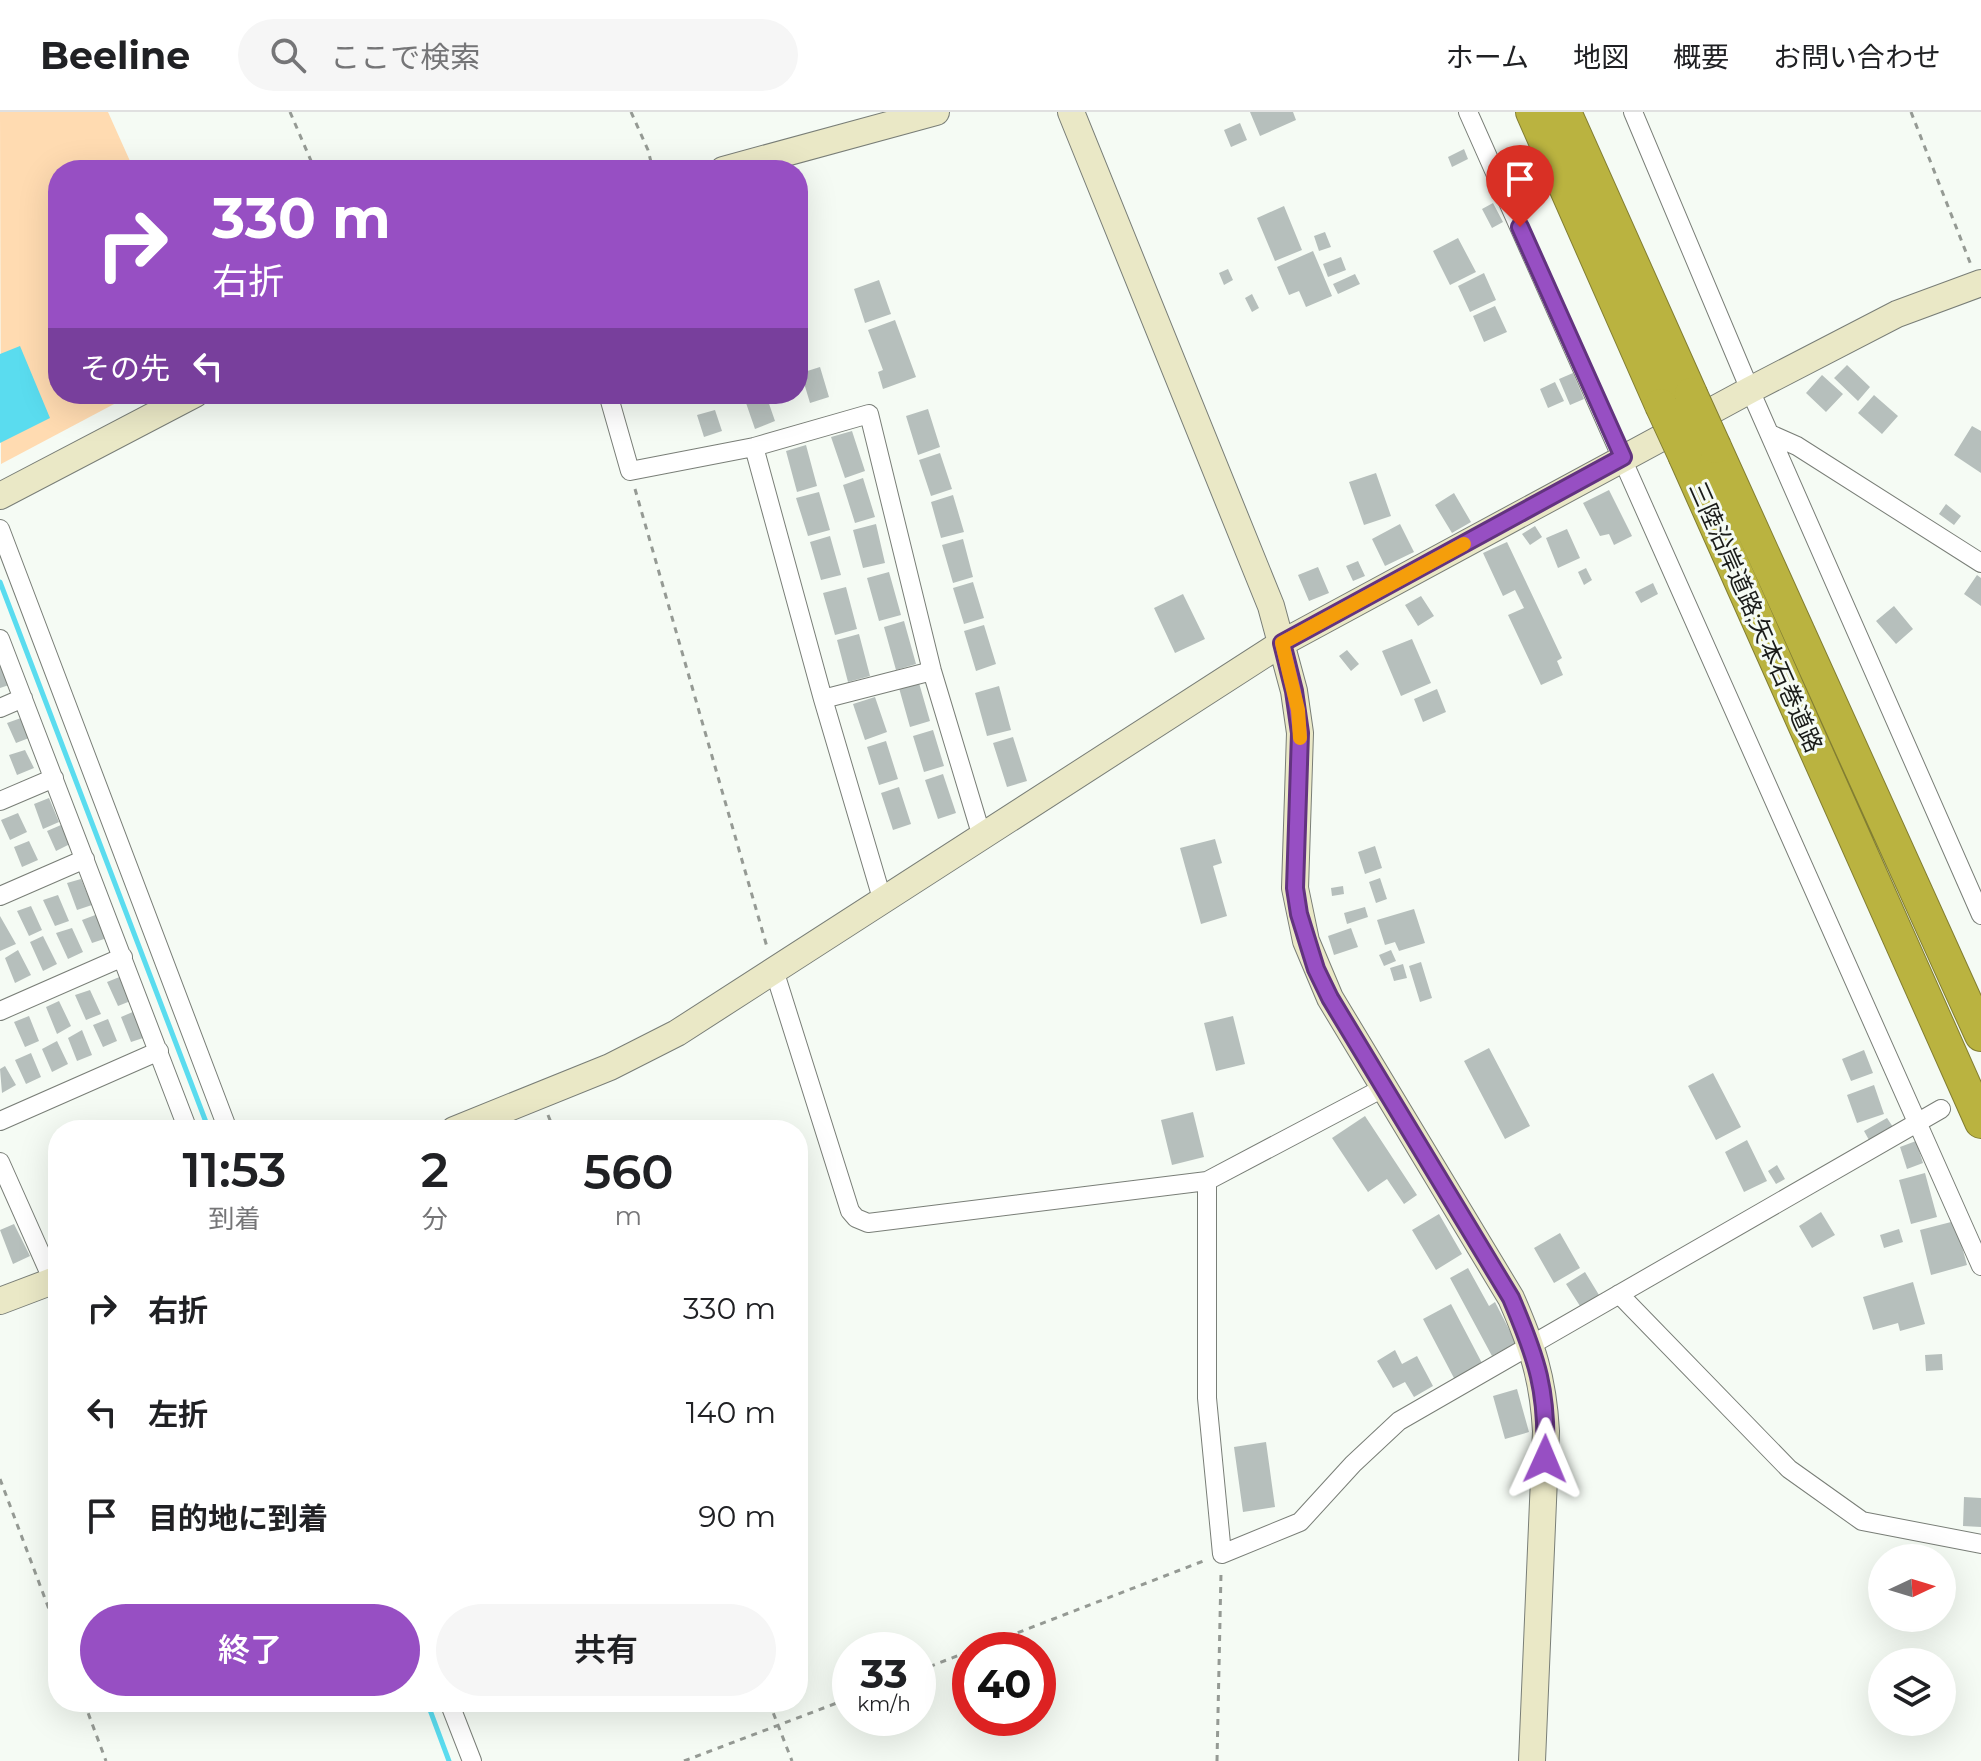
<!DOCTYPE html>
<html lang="ja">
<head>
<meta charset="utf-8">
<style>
	:root { --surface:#fff; --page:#f6f6f6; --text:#202124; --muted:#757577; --line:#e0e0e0; --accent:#974fc3 }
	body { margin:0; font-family:Montserrat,"Noto Sans JP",sans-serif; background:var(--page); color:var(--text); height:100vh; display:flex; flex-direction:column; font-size:30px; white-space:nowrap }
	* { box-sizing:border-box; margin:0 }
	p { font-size:26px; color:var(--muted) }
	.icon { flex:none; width:44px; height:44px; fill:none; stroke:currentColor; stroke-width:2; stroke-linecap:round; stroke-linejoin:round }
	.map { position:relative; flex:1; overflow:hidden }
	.details { position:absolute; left:48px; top:1008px; width:760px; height:592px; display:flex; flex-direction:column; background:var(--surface); border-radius:32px; box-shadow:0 8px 32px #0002 }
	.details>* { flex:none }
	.top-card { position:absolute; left:48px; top:48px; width:760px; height:244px; border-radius:32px; box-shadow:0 8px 32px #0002; background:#974fc3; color:#fff; overflow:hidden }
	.needle { width:52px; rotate:86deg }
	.controls { position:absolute; left:1868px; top:1432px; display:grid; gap:16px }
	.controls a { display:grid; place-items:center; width:88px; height:88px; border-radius:50%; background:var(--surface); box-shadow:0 8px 32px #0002; font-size:40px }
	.speed { position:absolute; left:832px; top:1520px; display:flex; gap:16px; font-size:40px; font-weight:700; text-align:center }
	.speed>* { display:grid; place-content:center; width:104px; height:104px; border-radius:50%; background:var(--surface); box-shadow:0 8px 32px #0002; line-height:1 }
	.speed small { font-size:20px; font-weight:400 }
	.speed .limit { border:12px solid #d22; background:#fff; color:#111 }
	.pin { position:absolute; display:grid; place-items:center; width:68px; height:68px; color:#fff; margin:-82px -34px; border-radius:50% 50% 50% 0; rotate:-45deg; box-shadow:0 0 8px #0007 }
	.pin .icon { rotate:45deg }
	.me { position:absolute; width:88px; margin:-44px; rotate:1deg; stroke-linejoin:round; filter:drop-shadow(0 0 6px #0008) }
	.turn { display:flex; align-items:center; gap:28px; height:168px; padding:0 32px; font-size:36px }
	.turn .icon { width:104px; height:104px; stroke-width:2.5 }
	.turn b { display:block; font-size:56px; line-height:68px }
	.then { display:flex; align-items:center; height:76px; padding:0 32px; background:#0003; gap:16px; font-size:30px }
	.eta { display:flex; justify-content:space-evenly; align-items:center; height:136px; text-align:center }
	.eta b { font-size:48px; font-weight:600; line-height:56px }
	.cta { display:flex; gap:16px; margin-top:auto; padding:16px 32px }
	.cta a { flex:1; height:92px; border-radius:48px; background:var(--accent); color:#fff; font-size:32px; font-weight:600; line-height:92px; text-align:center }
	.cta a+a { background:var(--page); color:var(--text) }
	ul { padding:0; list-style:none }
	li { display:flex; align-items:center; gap:24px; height:104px; padding:0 32px }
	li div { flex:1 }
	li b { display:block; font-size:30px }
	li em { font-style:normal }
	header { display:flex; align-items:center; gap:48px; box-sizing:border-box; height:112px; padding:0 40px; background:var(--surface); border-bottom:2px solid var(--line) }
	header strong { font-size:38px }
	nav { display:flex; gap:44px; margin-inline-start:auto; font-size:28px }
	.search { width:560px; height:72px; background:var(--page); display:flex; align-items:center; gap:20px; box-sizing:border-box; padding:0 28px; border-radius:44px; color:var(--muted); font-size:30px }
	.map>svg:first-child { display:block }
</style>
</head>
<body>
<header>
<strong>Beeline</strong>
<div class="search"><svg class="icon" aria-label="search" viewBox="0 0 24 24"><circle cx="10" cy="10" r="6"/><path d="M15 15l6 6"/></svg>ここで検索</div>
<nav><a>ホーム</a><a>地図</a><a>概要</a><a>お問い合わせ</a></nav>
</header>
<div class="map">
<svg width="1981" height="1649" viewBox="0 0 1981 1649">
	<rect width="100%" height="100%" fill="#f5fbf4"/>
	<path fill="#ffdbb1" d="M 0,0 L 108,0 L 134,58 L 58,58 L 58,282 L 133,282 L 1,352 Z"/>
	<path fill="#5adcef" d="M 20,234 L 50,306 L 0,331 L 0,242 Z"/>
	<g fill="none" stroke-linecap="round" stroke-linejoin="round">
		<path stroke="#5adcef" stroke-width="5" d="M 0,470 L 209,1018
			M 427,1590 L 449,1649"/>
	</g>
	<path fill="#b6bfbc" d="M 1250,0 L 1293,0 L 1296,8 L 1260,24 Z
		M 1240,11 L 1247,28 L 1231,35 L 1224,18 Z
		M 1464,37 L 1468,47 L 1452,55 L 1448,45 Z
		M 1493,91 L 1503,110 L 1492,116 L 1482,97 Z
		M 1284,94 L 1302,138 L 1275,149 L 1257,106 Z
		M 1325,120 L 1331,135 L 1319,139 L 1314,124 Z
		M 1458,126 L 1476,160 L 1450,173 L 1433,139 Z
		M 1313,139 L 1332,184 L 1306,195 L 1299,179 L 1289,183 L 1277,155 Z
		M 1341,145 L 1346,158 L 1328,165 L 1323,152 Z
		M 1228,157 L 1233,168 L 1224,173 L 1219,161 Z
		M 1484,161 L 1496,188 L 1470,200 L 1458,174 Z
		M 1355,162 L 1360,172 L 1338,182 L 1333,172 Z
		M 879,168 L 891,202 L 865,211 L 854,177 Z
		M 1252,182 L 1259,196 L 1252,200 L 1245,186 Z
		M 1495,194 L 1507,220 L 1484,230 L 1473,204 Z
		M 895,208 L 916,265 L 883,277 L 878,260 L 883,258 L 868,218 Z
		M 1847,253 L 1870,275 L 1858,289 L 1834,266 Z
		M 820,255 L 829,285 L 810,291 L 801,261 Z
		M 1573,261 L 1584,287 L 1570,293 L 1559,267 Z
		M 1822,263 L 1843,282 L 1826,300 L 1806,281 Z
		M 1555,270 L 1564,289 L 1548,296 L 1540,277 Z
		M 728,282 L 751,282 L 731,290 Z
		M 766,283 L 775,309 L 755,317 L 746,291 Z
		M 1874,283 L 1898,304 L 1882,322 L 1858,301 Z
		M 928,297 L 940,335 L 918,343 L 906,304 Z
		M 715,298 L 722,319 L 704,325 L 697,303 Z
		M 1972,314 L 1981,319 L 1981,361 L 1954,343 Z
		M 852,319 L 865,359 L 845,366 L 831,325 Z
		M 806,333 L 817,374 L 797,380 L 786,339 Z
		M 940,341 L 952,377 L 931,384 L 919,348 Z
		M 1376,361 L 1391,404 L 1364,413 L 1349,370 Z
		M 863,366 L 875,405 L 855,411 L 843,373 Z
		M 1609,378 L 1632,424 L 1614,433 L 1609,422 L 1600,424 L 1583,391 Z
		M 819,380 L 830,418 L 808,424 L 796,386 Z
		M 1454,381 L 1471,410 L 1452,421 L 1435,393 Z
		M 953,383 L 964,420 L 941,426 L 931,390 Z
		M 1946,392 L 1961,404 L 1954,413 L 1939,402 Z
		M 876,412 L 885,451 L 863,456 L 853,418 Z
		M 1400,412 L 1414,440 L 1385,454 L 1372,427 Z
		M 1535,414 L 1542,425 L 1530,433 L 1522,422 Z
		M 1567,417 L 1580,446 L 1558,456 L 1546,426 Z
		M 830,424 L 841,463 L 821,468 L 810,430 Z
		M 963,427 L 973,465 L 953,471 L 942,433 Z
		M 1507,430 L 1562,546 L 1557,549 L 1563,563 L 1541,573 L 1508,503 L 1524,496 L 1515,478 L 1503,484 L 1483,441 Z
		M 1358,449 L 1365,464 L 1353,469 L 1346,454 Z
		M 1318,455 L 1329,481 L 1309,489 L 1298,463 Z
		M 1586,456 L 1592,468 L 1584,473 L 1578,460 Z
		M 889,460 L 901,503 L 879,509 L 867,466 Z
		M 1977,463 L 1981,466 L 1981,494 L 1964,482 Z
		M 973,470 L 984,506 L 964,512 L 953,476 Z
		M 1653,471 L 1658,482 L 1641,491 L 1635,480 Z
		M 846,475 L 857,517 L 835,523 L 823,481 Z
		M 1183,482 L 1205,527 L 1175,541 L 1154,496 Z
		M 1421,484 L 1434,504 L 1418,514 L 1405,493 Z
		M 1894,494 L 1913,517 L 1896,532 L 1876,509 Z
		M 904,509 L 916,552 L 896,558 L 884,515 Z
		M 984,513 L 996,552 L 976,559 L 964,519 Z
		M 859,522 L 870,564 L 848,570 L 837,528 Z
		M 1412,527 L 1431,571 L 1401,584 L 1382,539 Z
		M 1347,538 L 1359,552 L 1351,559 L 1339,544 Z
		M 0,553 L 9,573 L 0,576 Z
		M 919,571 L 930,609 L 910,615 L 899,576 Z
		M 999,574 L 1011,618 L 987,624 L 975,581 Z
		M 1437,577 L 1446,600 L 1423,610 L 1414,587 Z
		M 875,585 L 887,620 L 865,628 L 853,592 Z
		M 21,606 L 29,626 L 16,631 L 7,611 Z
		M 933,618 L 944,654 L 924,660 L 913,624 Z
		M 1013,625 L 1027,669 L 1007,675 L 993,631 Z
		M 886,629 L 898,667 L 879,673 L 867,635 Z
		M 25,638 L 34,656 L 17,663 L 9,643 Z
		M 943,662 L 956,701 L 938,707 L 925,668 Z
		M 899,675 L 911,712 L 893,718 L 881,681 Z
		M 49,686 L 59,710 L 43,717 L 34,692 Z
		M 18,701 L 27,720 L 10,728 L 1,708 Z
		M 61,713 L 70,732 L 56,739 L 47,719 Z
		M 1215,727 L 1222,751 L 1213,754 L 1227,804 L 1201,812 L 1180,736 Z
		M 29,729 L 38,748 L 22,755 L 14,735 Z
		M 1375,734 L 1382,756 L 1365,762 L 1358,740 Z
		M 1380,766 L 1387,787 L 1376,791 L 1369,770 Z
		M 81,767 L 92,793 L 77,798 L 67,771 Z
		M 1343,774 L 1344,782 L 1332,784 L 1331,776 Z
		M 58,783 L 69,809 L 55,814 L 43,788 Z
		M 31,794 L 42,818 L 29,824 L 17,799 Z
		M 1365,795 L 1368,805 L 1347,812 L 1344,801 Z
		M 1414,797 L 1425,831 L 1399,839 L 1395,830 L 1385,833 L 1377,808 Z
		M 98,802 L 107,826 L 92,831 L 82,808 Z
		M 0,804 L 16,832 L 0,839 Z
		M 72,816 L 83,840 L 68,847 L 56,821 Z
		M 1351,816 L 1358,835 L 1334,843 L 1328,824 Z
		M 43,824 L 57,852 L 43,859 L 30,830 Z
		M 18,838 L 31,863 L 15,871 L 5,846 Z
		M 1391,838 L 1396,849 L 1384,854 L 1379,843 Z
		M 1421,850 L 1432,886 L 1420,890 L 1409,854 Z
		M 1403,852 L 1407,866 L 1394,869 L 1390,856 Z
		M 122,864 L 133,888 L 118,894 L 107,870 Z
		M 90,878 L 101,902 L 86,908 L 75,883 Z
		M 59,889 L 71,914 L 57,922 L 46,895 Z
		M 135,899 L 146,925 L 131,930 L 121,905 Z
		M 29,904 L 39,929 L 25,935 L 14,910 Z
		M 1233,904 L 1245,952 L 1216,959 L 1204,911 Z
		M 108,907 L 117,929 L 103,935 L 93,913 Z
		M 82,918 L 92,943 L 77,949 L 68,926 Z
		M 57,929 L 68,952 L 52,960 L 42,937 Z
		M 1489,936 L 1530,1014 L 1505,1027 L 1464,949 Z
		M 1864,938 L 1873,961 L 1851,969 L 1842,947 Z
		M 31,941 L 41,965 L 26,972 L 15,948 Z
		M 5,954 L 16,973 L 2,981 L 0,957 Z
		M 1713,961 L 1741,1015 L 1716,1028 L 1688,974 Z
		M 1874,973 L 1884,1002 L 1857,1011 L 1847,983 Z
		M 1193,1000 L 1204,1045 L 1172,1053 L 1161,1008 Z
		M 1365,1004 L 1417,1083 L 1404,1092 L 1387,1067 L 1368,1080 L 1332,1026 Z
		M 1887,1006 L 1893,1015 L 1869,1028 L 1864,1019 Z
		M 1747,1028 L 1767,1069 L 1744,1080 L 1725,1040 Z
		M 1916,1029 L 1923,1051 L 1907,1057 L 1900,1035 Z
		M 1777,1053 L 1785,1067 L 1776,1072 L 1768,1059 Z
		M 1925,1061 L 1937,1105 L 1911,1112 L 1899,1068 Z
		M 1821,1100 L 1835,1123 L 1812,1136 L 1799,1114 Z
		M 1439,1102 L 1462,1142 L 1436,1158 L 1412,1118 Z
		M 1955,1109 L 1967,1153 L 1931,1163 L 1920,1118 Z
		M 14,1112 L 30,1144 L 13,1152 L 0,1118 Z
		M 1899,1117 L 1903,1130 L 1884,1136 L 1880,1123 Z
		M 1560,1121 L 1580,1156 L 1554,1171 L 1534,1136 Z
		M 1468,1156 L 1489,1194 L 1495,1190 L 1516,1231 L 1492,1244 L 1450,1166 Z
		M 1585,1160 L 1599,1183 L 1580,1194 L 1566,1172 Z
		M 1913,1170 L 1925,1212 L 1900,1219 L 1898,1211 L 1873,1218 L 1863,1185 Z
		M 1451,1192 L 1483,1253 L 1455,1268 L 1423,1207 Z
		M 1395,1238 L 1402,1252 L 1417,1244 L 1433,1274 L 1414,1285 L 1405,1270 L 1393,1276 L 1377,1249 Z
		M 1942,1242 L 1943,1258 L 1926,1259 L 1925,1243 Z
		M 1517,1277 L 1529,1320 L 1505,1327 L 1493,1284 Z
		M 1266,1330 L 1275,1395 L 1243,1400 L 1234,1335 Z
		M 1964,1385 L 1981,1386 L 1981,1415 L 1963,1414 Z"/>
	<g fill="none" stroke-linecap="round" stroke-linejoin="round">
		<g stroke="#797e77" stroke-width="20">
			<path id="street" d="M 1468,0 L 1981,1154
				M 1633,0 L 1750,278 L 1981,803
				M 608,282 L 630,359 L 754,335 L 869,302 L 932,559 L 982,725
				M 1770,322 L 1797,334 L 1981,451
				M 754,335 L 823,587 L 883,790
				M 0,417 L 228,1018
				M 0,527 L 188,1018
				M 823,587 L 932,559
				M 0,596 L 23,586
				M 0,689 L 54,666
				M 0,784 L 85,747
				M 774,858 L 850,1099 L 856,1106 L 868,1111 L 1207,1069 L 1385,975
				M 0,899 L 123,845
				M 0,1009 L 159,939
				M 0,1050 L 53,1169
				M 1207,1069 L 1207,1286 L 1222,1442 L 1300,1410 L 1353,1352 L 1399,1309 L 1941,997
				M 1619,1182 L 1789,1357 L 1862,1409 L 1981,1432
				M 449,1590 L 472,1649"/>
		</g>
		<g stroke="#797e77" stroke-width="28">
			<path id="secondary" d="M 1071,0 L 1271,494 L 1294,579 L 1300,621 L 1295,776 L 1306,829 L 1330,886 L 1511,1186 C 1532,1234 1543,1265 1546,1319 L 1532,1649
				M 723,58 L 936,0
				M 0,384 L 195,282
				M 454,1018 L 610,955 L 677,921 L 1282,531 L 1750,278 L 1897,202 L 1981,171
				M 0,1189 L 58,1167"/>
		</g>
		<g stroke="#827e32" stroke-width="34">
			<path id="highway" d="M 1532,0 L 1661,293
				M 1565,0 L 1691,282
				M 1715,335 L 1981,923
				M 1685,345 L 1981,1010"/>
		</g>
		<path stroke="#959a94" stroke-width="3" stroke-dasharray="6 6" stroke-linecap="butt" d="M 290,0 L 315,58
			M 631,0 L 648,38 L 653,58
			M 1911,0 L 1971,153
			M 635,377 L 767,835
			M 548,1003 L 554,1018
			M 0,1367 L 58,1521
			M 973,1538 L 1206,1448
			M 918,1559 L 970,1539
			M 84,1590 L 106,1649
			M 769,1590 L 792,1649
			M 684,1649 L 850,1586
			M 1217,1649 L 1221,1461"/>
		<use href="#street" stroke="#fff" stroke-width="18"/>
		<use href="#secondary" stroke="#eae8c6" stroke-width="26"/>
		<use href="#highway" stroke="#bab340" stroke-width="32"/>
		<g stroke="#827e32" stroke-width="34" stroke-linecap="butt">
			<path id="highway-bridge" d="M 1691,282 L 1715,335
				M 1661,293 L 1685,345"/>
		</g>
		<use href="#highway-bridge" stroke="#bab340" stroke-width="32"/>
	</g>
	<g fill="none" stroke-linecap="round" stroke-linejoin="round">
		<g stroke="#62337f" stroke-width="20">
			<path id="route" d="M 1520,115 L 1623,345 L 1282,531 L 1294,579 L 1300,621 L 1295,776 L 1299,802 L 1316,857 L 1330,886 L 1511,1186 C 1537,1247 1548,1279 1545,1347"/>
		</g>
		<use href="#route" stroke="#974fc3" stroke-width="14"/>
		<path stroke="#f59e0b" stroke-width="14" d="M 1300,626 L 1298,598 L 1282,531 L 1464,432"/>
	</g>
	<g text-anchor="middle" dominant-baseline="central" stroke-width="6" stroke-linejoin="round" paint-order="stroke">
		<g font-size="24" fill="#1a1c19" stroke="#f5fbf4">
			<text transform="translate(1756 505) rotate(66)">三陸沿岸道路;矢本石巻道路</text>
		</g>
	</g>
</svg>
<div class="controls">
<a><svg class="needle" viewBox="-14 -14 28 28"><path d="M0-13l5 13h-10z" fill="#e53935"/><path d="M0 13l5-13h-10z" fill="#757577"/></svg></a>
<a><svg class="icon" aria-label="layers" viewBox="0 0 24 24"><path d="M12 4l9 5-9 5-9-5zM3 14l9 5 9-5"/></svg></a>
</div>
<div class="speed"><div>33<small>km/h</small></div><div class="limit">40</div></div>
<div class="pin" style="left:1520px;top:115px;background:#d93025"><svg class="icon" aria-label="arrive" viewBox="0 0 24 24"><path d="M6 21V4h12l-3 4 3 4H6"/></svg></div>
<svg class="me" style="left:1545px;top:1347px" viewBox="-20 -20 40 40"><path d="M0-17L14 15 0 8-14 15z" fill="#974fc3" stroke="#fff" stroke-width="4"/></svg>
<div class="top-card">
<div class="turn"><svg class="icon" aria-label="right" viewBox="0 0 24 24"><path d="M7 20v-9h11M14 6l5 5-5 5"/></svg><div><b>330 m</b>右折</div></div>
<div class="then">その先<svg class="icon" aria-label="left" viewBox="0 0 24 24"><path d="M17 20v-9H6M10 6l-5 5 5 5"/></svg></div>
</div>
<section class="details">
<div class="eta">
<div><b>11:53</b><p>到着</p></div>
<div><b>2</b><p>分</p></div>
<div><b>560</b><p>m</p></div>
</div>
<ul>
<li><svg class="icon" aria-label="right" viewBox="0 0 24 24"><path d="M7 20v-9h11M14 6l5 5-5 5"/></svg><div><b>右折</b></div><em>330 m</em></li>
<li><svg class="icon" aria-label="left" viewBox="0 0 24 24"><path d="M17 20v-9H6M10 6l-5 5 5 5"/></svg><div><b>左折</b></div><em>140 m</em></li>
<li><svg class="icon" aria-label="arrive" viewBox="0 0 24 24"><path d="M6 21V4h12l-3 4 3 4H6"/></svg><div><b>目的地に到着</b></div><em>90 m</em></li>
</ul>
<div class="cta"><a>終了</a><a>共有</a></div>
</section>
</div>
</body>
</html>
